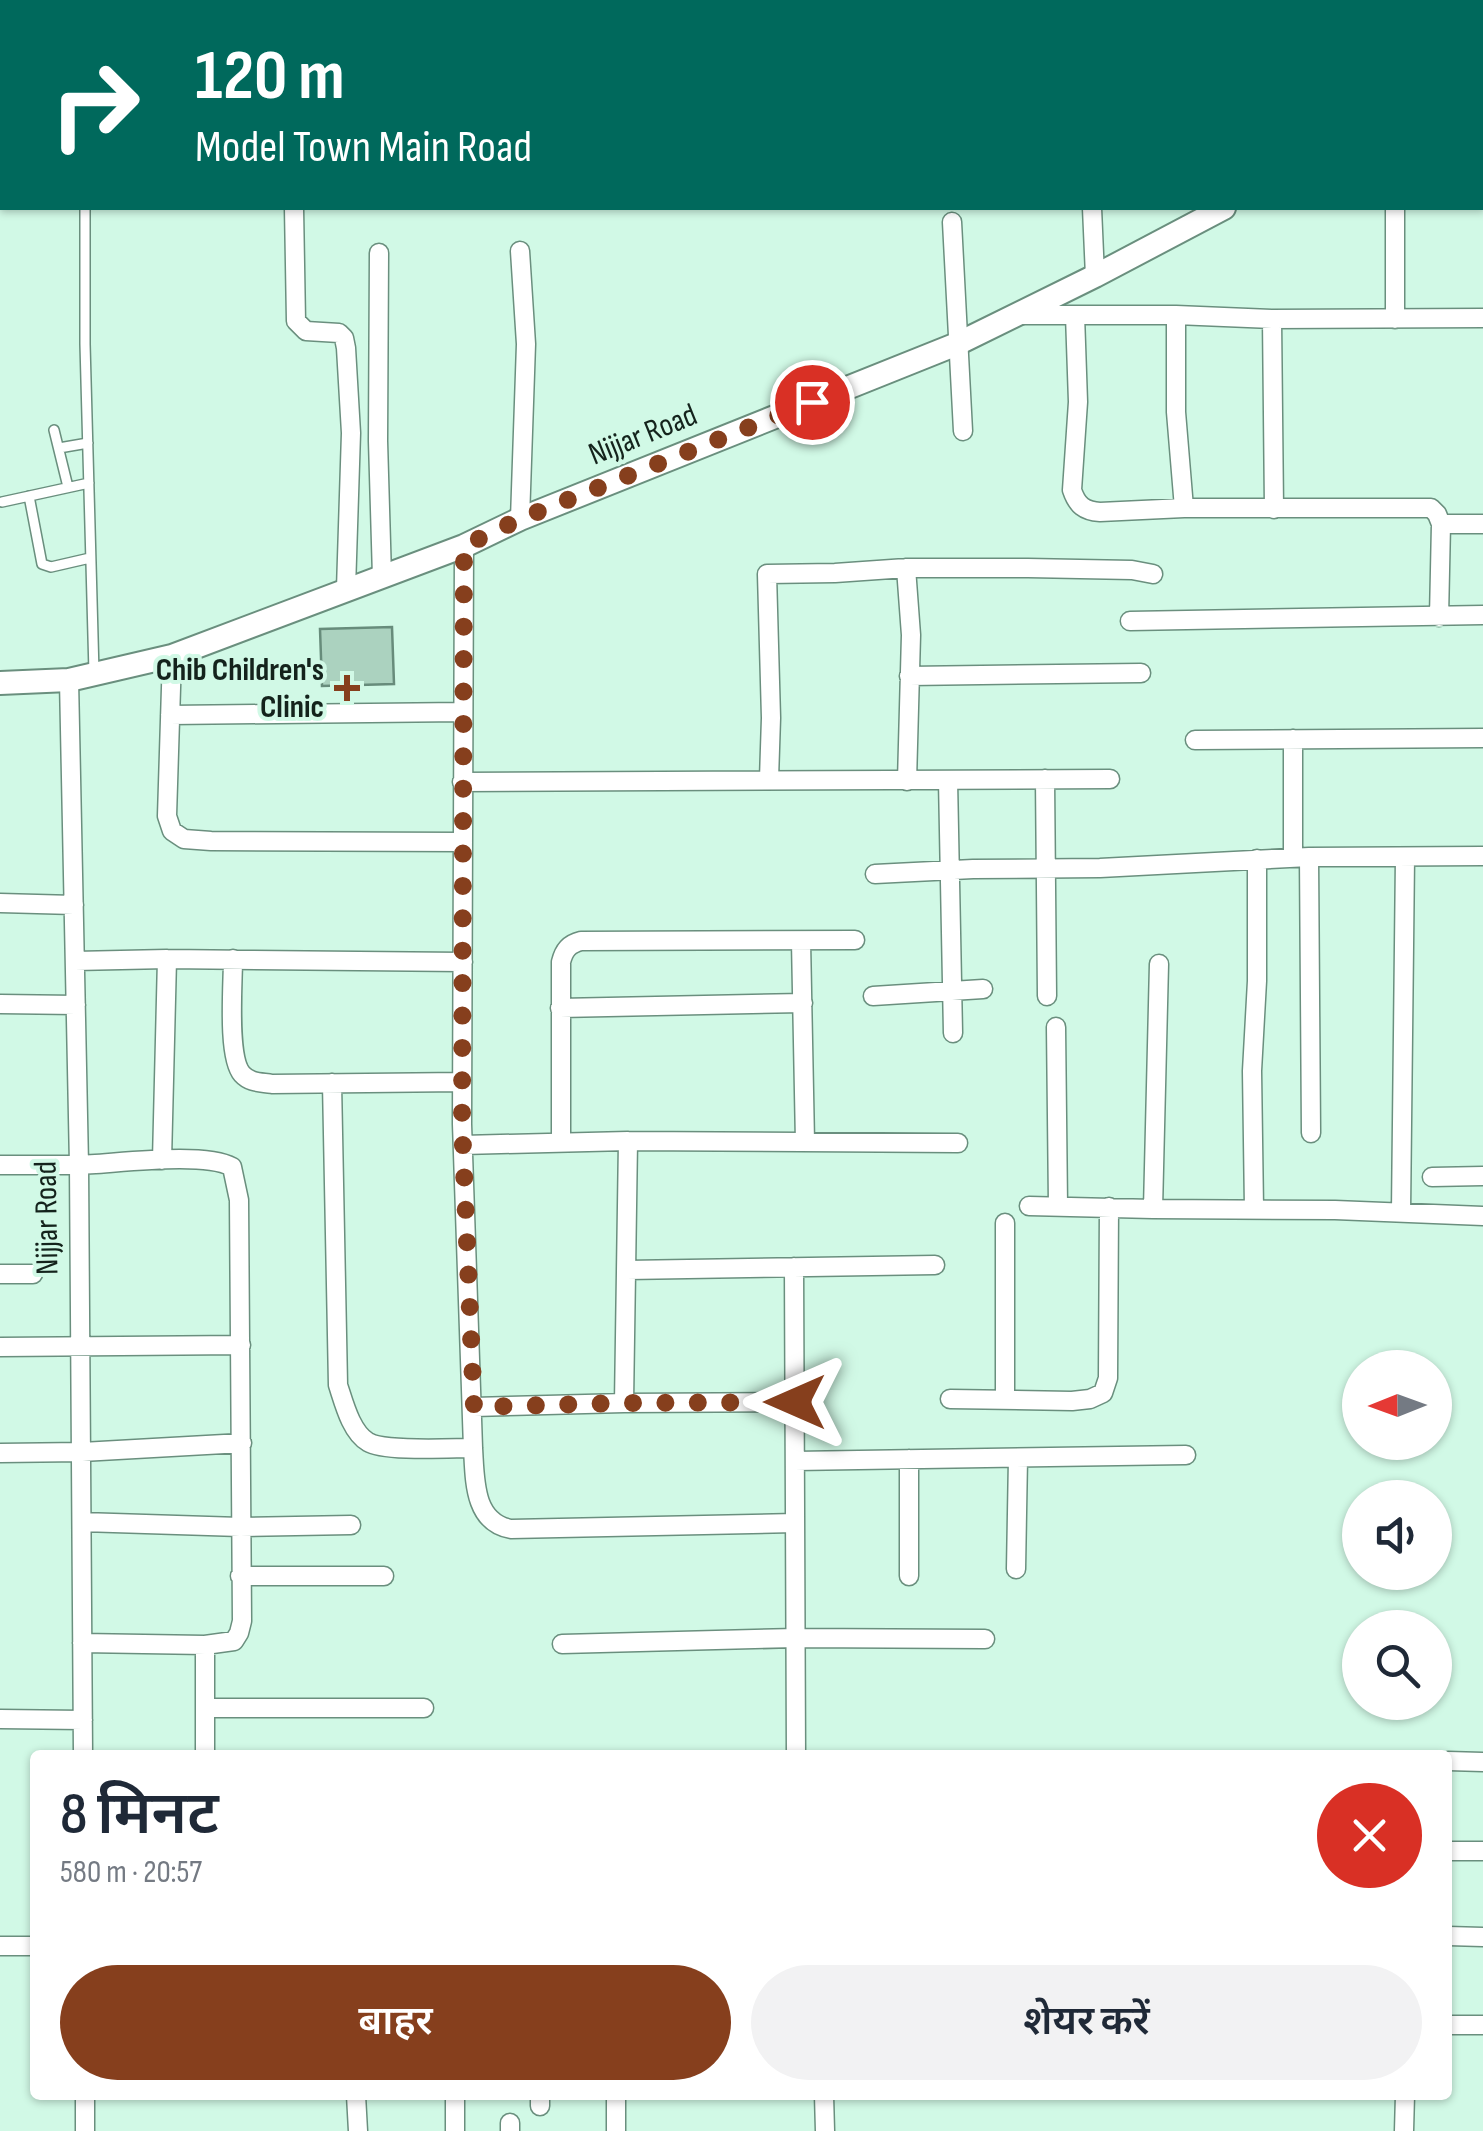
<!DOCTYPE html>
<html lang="hi">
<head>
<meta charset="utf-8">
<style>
	:root { --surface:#fff; --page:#f2f2f3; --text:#1f2937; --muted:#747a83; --accent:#863f1d }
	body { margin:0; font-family:"Sofia Sans Condensed","Noto Sans Devanagari",sans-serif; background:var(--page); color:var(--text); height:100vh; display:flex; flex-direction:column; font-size:38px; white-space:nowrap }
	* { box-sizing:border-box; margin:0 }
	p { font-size:32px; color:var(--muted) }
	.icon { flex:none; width:55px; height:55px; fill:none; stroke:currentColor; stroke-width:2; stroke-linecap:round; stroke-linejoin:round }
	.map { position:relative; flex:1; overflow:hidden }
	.details { position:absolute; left:30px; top:1750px; width:1422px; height:350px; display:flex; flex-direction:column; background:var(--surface); border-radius:10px; box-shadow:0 2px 8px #0004 }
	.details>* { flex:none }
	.guide { position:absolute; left:0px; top:0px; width:1485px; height:210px; box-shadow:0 2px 8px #0004; background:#00695c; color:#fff; overflow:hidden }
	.needle { width:65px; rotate:269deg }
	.controls { position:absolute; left:1342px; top:1350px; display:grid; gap:20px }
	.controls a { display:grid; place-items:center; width:110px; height:110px; border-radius:50%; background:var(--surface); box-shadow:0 2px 8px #0004; font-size:50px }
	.pin { position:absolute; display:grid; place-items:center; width:85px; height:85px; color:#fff; margin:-42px; border:5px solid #fff; border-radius:50%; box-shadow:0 2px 10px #0007 }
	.me { position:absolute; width:110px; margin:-55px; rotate:270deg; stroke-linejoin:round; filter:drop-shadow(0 0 8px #0008) }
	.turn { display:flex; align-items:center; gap:35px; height:210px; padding:0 30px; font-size:45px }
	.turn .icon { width:130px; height:130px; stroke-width:2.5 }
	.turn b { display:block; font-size:70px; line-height:85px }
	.round { display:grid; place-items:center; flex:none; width:105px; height:105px; border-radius:52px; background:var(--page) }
	.head { display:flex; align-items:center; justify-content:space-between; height:170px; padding:0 30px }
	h1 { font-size:60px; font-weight:600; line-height:75px }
	.button { display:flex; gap:20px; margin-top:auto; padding:20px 30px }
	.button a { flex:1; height:115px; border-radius:60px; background:var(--accent); color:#fff; font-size:40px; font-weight:600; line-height:115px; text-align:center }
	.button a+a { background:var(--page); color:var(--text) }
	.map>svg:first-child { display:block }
</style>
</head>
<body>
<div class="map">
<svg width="1483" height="2131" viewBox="0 0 1483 2131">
	<rect width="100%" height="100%" fill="#d1f9e6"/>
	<path fill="#abd2bf" stroke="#678c7b" stroke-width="2.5" d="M 392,627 L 394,684 L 322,686 L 320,629 Z"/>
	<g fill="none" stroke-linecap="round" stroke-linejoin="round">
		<g stroke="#6a8f7e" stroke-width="12">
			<path id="service" d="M 127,0 L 128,2
				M 85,208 L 85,344 L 94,673
				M 54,430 L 68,487
				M 59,448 L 88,443
				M 29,496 L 42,564 L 51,567 L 90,558
				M 2,502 L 89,483"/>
		</g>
		<g stroke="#6a8f7e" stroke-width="21">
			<path id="minor" d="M 442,0 L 442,2
				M 765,0 L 765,2
				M 1350,0 L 1350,2
				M 296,2 L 296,0
				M 294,208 L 296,321 L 306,331 L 339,333 L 344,338 L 346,348 L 351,433 L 346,589
				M 1092,208 L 1095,276
				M 952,222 L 963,431
				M 379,253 L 378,441 L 382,577
				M 1019,315 L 1176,315 L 1272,319 L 1483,318
				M 1075,315 L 1078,402 L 1072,490 C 1077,505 1084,511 1100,512 L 1184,508 L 1431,508 L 1437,514 L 1441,524 L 1439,617
				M 1176,315 L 1176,412 L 1184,508
				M 1272,319 L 1274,509
				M 1395,319 L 1395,208
				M 520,519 L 526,344 L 520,251
				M 1441,524 L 1483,524
				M 464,546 L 462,1124 L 473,1448 C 475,1479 473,1522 511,1529 L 795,1523
				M 906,568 L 911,635 L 907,781
				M 1130,621 L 1483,615
				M 172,656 L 167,816 L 172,831 L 184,839 L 211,841 L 463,842
				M 909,676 L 1141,673
				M 69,680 L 79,1165 L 83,1755
				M 170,715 L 462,712
				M 1293,739 L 1293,858
				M 1195,740 L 1483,738
				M 769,779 L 771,718 L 767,574 L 835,573 L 906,568 L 1028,568 L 1132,570 L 1153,574
				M 1045,779 L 1047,996
				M 948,780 L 953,1033
				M 462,782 L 1110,779
				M 1309,857 L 1311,1133
				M 875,874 L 973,869 L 1100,868 L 1309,857 L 1483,856
				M 0,903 L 74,905
				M 801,941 L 805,1142
				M 233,959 C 233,984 227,1057 242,1074 C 250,1083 261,1082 272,1084 L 462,1082
				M 75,961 L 167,959 L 463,962
				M 873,996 L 983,989
				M 0,1004 L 76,1005
				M 560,1008 L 803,1003
				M 1056,1027 L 1058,1206
				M 332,1083 L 338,1385 C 344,1403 351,1432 368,1442 C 384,1452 451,1448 473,1448
				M 561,1142 L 561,962 C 564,950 569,944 581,941 L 855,940
				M 463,1145 L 628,1141 L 958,1143
				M 162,1160 L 167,959
				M 0,1165 C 26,1165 52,1165 78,1165 C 114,1164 203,1151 232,1167 L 239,1200 L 242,1621 L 239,1633 L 234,1641 L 205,1645 L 82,1643
				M 1432,1177 L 1483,1176
				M 1029,1206 L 1153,1209 L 1335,1210 L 1483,1216
				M 1153,1209 L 1159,964
				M 1254,1209 L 1252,1071 L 1257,981 L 1257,859
				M 1401,1212 L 1405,857
				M 794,1267 L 796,1755
				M 627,1270 L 935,1265
				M 0,1274 L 33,1274
				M 0,1347 L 241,1345
				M 950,1399 L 1072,1401 L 1090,1399 L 1103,1393 L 1108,1378 L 1109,1207
				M 1005,1400 L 1005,1223
				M 624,1403 L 628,1141
				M 474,1407 L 624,1403 L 795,1402
				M 0,1453 L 82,1452 L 242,1443
				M 909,1459 L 909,1576
				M 795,1461 L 1186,1455
				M 82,1522 L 240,1527 L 351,1525
				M 1016,1569 L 1018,1458
				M 240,1576 L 384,1576
				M 562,1644 L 796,1638 L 985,1639
				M 205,1645 L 205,1755
				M 206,1708 L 424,1708
				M 0,1719 L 83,1720
				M 1448,1761 L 1483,1762
				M 1448,1851 L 1483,1851
				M 1448,1936 L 1483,1937
				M 0,1946 L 35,1946
				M 1448,2025 L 1483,2025
				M 356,2095 L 358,2131
				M 455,2095 L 455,2131
				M 616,2095 L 616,2131
				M 824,2095 L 825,2131
				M 540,2106 L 540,2095
				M 510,2123 L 510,2131
				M 85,2131 L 85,2095
				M 1404,2131 L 1405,2095"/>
		</g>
		<g stroke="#6a8f7e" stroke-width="26">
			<path id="tertiary" d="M 1482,66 L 1483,66
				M 0,683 L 69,680 L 172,656 L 464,546 L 520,519 L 957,344 L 1095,276 L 1224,208"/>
		</g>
		<use href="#service" stroke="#fff" stroke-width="9"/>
		<use href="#minor" stroke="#fff" stroke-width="18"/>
		<use href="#tertiary" stroke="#fff" stroke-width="22"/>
	</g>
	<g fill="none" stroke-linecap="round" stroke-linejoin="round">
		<path stroke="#863f1d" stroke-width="18" stroke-dasharray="0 32.4" d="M 795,1402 L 624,1403 L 474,1407 L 462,1124 L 464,546 L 520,519 L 812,402"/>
	</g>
	<path fill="#863f1d" stroke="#d1f9e6" stroke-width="4" d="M342 673h10v10h10v10h-10v10h-10v-10h-10v-10h10z"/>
	<g text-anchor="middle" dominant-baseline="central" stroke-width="8" stroke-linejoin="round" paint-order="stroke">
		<g font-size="32" fill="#14231c" stroke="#d1f9e6">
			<text transform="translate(643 435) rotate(-22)">Nijjar Road</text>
			<text transform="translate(47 1218) rotate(-91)">Nijjar Road</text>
		</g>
		<g font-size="32" font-weight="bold" fill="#14231c" stroke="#d1f9e6" text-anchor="end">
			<text x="324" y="670">Chib Children's<tspan x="324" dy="37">Clinic</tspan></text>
		</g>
	</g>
</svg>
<div class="controls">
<a><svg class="needle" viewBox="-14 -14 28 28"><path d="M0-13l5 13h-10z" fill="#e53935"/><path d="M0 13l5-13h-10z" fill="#747a83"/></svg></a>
<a><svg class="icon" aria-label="sound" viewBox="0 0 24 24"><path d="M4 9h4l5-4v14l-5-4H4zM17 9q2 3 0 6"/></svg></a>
<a><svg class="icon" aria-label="search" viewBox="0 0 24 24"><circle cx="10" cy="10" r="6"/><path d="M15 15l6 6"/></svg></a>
</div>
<div class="pin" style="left:812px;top:402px;background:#d93025"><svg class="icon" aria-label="arrive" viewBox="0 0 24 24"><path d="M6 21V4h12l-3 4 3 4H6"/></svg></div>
<svg class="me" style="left:795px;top:1402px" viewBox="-20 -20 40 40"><path d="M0-17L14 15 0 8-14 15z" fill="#863f1d" stroke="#fff" stroke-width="4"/></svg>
<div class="guide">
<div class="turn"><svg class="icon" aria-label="right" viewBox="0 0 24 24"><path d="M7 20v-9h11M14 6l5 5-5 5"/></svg><div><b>120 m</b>Model Town Main Road</div></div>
</div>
<section class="details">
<div class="head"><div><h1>8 मिनट</h1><p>580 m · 20:57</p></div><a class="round" style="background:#d93025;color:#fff"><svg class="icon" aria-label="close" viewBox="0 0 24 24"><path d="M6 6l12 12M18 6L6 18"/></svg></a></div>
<div class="button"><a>बाहर</a><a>शेयर करें</a></div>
</section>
</div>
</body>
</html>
